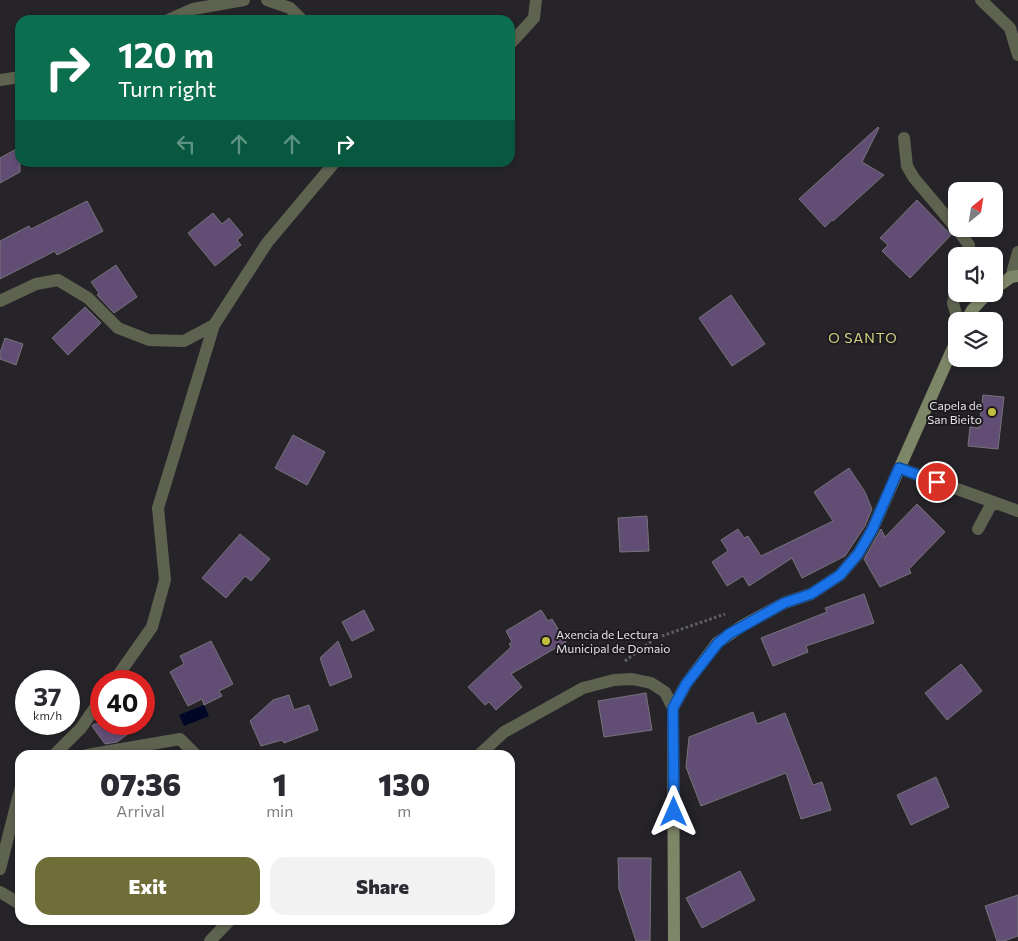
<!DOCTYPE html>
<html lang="en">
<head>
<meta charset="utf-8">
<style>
	:root { --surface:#fff; --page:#f2f2f3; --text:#2b2b33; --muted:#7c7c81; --accent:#6f6d38 }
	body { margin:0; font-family:Commissioner,sans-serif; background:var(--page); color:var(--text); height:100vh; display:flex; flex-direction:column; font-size:19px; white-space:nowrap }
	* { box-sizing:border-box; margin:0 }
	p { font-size:16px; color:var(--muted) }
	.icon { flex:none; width:28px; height:28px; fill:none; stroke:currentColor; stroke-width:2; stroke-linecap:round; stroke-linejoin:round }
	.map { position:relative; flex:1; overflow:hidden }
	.panel { position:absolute; left:15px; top:750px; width:500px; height:175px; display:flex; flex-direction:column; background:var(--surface); border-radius:15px; box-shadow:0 1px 4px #0004 }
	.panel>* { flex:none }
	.banner { position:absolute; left:15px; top:15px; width:500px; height:152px; border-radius:15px; box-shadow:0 1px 4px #0004; background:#0b6e4f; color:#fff; overflow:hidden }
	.needle { width:32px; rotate:30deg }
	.controls { position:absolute; left:948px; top:182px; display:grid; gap:10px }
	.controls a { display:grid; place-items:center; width:55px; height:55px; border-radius:10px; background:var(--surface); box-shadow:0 1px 4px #0004; font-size:25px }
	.speed { position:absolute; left:15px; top:670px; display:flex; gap:10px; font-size:25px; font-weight:700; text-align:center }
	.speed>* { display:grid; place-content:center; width:65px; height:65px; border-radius:50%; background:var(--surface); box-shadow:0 1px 4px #0004; line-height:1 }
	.speed small { font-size:12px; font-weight:400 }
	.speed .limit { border:8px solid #d22; background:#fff; color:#111 }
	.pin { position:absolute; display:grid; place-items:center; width:42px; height:42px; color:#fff; margin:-21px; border:2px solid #fff; border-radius:50%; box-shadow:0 1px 5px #0007 }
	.me { position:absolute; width:55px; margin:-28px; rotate:0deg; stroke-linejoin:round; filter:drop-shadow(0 0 4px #0008) }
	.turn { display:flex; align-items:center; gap:18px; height:105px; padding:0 20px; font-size:22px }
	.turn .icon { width:65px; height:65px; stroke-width:2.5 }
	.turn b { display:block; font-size:35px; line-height:42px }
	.lanes { display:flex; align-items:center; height:48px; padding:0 20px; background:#0003; justify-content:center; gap:25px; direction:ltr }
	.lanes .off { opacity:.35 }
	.eta { display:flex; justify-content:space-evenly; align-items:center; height:85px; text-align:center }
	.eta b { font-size:30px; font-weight:800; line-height:35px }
	.button { display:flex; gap:10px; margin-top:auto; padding:10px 20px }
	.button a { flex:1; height:58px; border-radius:15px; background:var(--accent); color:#fff; font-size:20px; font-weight:800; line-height:58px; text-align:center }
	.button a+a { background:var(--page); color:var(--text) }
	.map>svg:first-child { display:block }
</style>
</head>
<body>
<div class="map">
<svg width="1018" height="941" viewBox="0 0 1018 941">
	<rect width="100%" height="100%" fill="#262429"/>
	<path fill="#000726" d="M 204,705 L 209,716 L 184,726 L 179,715 Z"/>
	<path fill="#624e75" stroke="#767379" d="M 878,127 L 879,128 L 862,162 L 884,175 L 833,221 L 832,220 L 825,227 L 799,199 Z
		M 20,147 L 20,172 L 0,183 L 0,158 Z
		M 917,200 L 951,235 L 910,278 L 882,251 L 888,245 L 880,238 Z
		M 87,201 L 103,231 L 57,255 L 55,251 L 0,279 L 0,241 L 29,226 L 31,229 Z
		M 213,213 L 222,224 L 229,218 L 243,235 L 237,240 L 241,245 L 215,266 L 188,233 Z
		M 116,265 L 137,297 L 114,313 L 97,295 L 99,293 L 91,282 Z
		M 731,295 L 765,344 L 732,366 L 699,318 Z
		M 85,307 L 101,323 L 68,355 L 52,338 Z
		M 5,338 L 23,344 L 16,365 L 0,359 L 0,353 Z
		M 983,395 L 1004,397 L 998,449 L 968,446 L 970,427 L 979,428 Z
		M 293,435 L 325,452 L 307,485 L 275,468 Z
		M 849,468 L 865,492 L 872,509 L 865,526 L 845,556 L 802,578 L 792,558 L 749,586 L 743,576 L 727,586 L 712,562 L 728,551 L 721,540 L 738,529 L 744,538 L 748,536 L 761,556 L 833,521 L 814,492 Z
		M 917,504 L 945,532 L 909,569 L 911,573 L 880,587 L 864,559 L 881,529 L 885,537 Z
		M 647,516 L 649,551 L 620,552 L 618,518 Z
		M 240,534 L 270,559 L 251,581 L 245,576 L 226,598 L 202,578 Z
		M 864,594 L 874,623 L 806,646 L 808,652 L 773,666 L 761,638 L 827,612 L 825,608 Z
		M 364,610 L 374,630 L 352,641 L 342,622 Z
		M 541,610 L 548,621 L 552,619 L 566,642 L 511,674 L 522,687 L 496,710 L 489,702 L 485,705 L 468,687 L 511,647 L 509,644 L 512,642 L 506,631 Z
		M 211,641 L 233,684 L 219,691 L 222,696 L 204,705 L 202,699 L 188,706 L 170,672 L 184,664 L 180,656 Z
		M 338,641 L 352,677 L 330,686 L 320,658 Z
		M 961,664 L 982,691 L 947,720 L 925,693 Z
		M 646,693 L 652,730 L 604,737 L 598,701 Z
		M 289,695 L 294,710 L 309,705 L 318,730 L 284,743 L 282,740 L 261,746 L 250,721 L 273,700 Z
		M 753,712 L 757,724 L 785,713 L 813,785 L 822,782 L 831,810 L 801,819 L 786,773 L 701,806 L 686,767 L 689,737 Z
		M 94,724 L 141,724 L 117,742 L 105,744 L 92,726 Z
		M 936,777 L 949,807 L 911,825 L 897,795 Z
		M 618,858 L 651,858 L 650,941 L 636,941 L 619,889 Z
		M 740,871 L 755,900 L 702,928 L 686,898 Z
		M 1018,895 L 1018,936 L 1004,941 L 997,941 L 985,906 Z"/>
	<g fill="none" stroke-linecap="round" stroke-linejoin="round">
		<path stroke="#615f63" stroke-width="3" stroke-dasharray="2.5 2.5" stroke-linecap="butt" d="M 625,661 L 656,638 L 725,614"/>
		<path stroke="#5e6350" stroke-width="12" d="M 904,138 L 907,166 L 914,178 L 956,228
			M 957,229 L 969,245 L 966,256
			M 956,290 L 953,303 L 958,321
			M 899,468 L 1018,511
			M 978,529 L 992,503"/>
		<path stroke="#5e6350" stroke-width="12" d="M 267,0 L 290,8 L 302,20
			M 981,0 L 1010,28 L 1018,55
			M 168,20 L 193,9 L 244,0
			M 510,44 L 534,18 L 536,0
			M 0,80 L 20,77
			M 1011,277 L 1018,252
			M 0,301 L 36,284 L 58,280 L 88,298 L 118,328 L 149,340 L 184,341 L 214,325
			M 114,681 L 152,627 L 165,580 L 158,508 L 214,325 L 267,243 L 335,162
			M 54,755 L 81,728 L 101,699
			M 87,755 L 180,739 L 196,755
			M 479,755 L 504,732 L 583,688 L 614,680 L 632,679 L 651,683 L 665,692 L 673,708
			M 0,869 L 20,790
			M 0,892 L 20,904
			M 210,941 L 230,920"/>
		<path stroke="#7e8668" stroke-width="12" d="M 994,289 L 1011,277 L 1018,276
			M 966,321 L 972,310 L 987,294
			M 674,941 L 673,708 L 686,684 L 717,643 L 742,626 L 784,603 L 811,594 L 840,575 L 858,554 L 872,530 L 956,341"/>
	</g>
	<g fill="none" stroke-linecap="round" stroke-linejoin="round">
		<g stroke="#114b97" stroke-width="12">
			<path id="route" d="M 674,812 L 673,708 L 686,684 L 718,643 L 729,634 L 784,603 L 811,594 L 840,575 L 858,554 L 872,530 L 899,468 L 937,482"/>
		</g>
		<use href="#route" stroke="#1a73e8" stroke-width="9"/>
	</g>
	<g fill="#c2bd3f" stroke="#1d1a1f" stroke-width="2">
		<circle cx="992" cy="412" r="5"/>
		<circle cx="546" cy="641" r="5"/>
	</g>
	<g text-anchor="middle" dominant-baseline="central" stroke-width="4" stroke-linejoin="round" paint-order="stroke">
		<g font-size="12" fill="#e3e1e4" stroke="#1d1a1f" text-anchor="end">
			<text x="982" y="405">Capela de<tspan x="982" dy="14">San Bieito</tspan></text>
			<text x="556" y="634" text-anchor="start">Axencia de Lectura<tspan x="556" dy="14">Municipal de Domaio</tspan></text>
		</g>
		<g font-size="14" letter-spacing="1" fill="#d4d284" stroke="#1d1a1f">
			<text x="863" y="337">O SANTO</text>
		</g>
	</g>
</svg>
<div class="controls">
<a><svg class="needle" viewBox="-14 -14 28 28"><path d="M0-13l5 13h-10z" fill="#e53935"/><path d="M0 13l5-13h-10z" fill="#7c7c81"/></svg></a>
<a><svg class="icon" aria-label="sound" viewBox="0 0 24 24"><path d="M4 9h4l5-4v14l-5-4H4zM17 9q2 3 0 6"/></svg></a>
<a><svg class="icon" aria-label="layers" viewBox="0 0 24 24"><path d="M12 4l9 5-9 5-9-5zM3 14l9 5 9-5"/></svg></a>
</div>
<div class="speed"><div>37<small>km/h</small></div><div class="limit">40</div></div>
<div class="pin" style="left:937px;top:482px;background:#d93025"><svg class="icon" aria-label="arrive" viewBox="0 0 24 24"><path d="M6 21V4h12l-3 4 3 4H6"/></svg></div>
<svg class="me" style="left:674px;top:812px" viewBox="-20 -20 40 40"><path d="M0-17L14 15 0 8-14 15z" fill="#1a73e8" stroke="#fff" stroke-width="4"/></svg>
<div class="banner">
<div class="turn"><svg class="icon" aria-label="right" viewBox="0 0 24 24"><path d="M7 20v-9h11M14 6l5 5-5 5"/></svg><div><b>120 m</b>Turn right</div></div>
<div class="lanes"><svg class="icon off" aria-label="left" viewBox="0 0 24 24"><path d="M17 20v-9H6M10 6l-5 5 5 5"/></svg><svg class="icon off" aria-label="ahead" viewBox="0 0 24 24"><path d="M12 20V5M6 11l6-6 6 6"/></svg><svg class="icon off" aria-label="ahead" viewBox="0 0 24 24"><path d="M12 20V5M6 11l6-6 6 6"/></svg><svg class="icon" aria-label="right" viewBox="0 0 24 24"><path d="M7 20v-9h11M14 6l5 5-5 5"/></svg></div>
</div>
<section class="panel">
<div class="eta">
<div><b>07:36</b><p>Arrival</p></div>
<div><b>1</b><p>min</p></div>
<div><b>130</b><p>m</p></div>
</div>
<div class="button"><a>Exit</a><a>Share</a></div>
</section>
</div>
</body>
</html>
